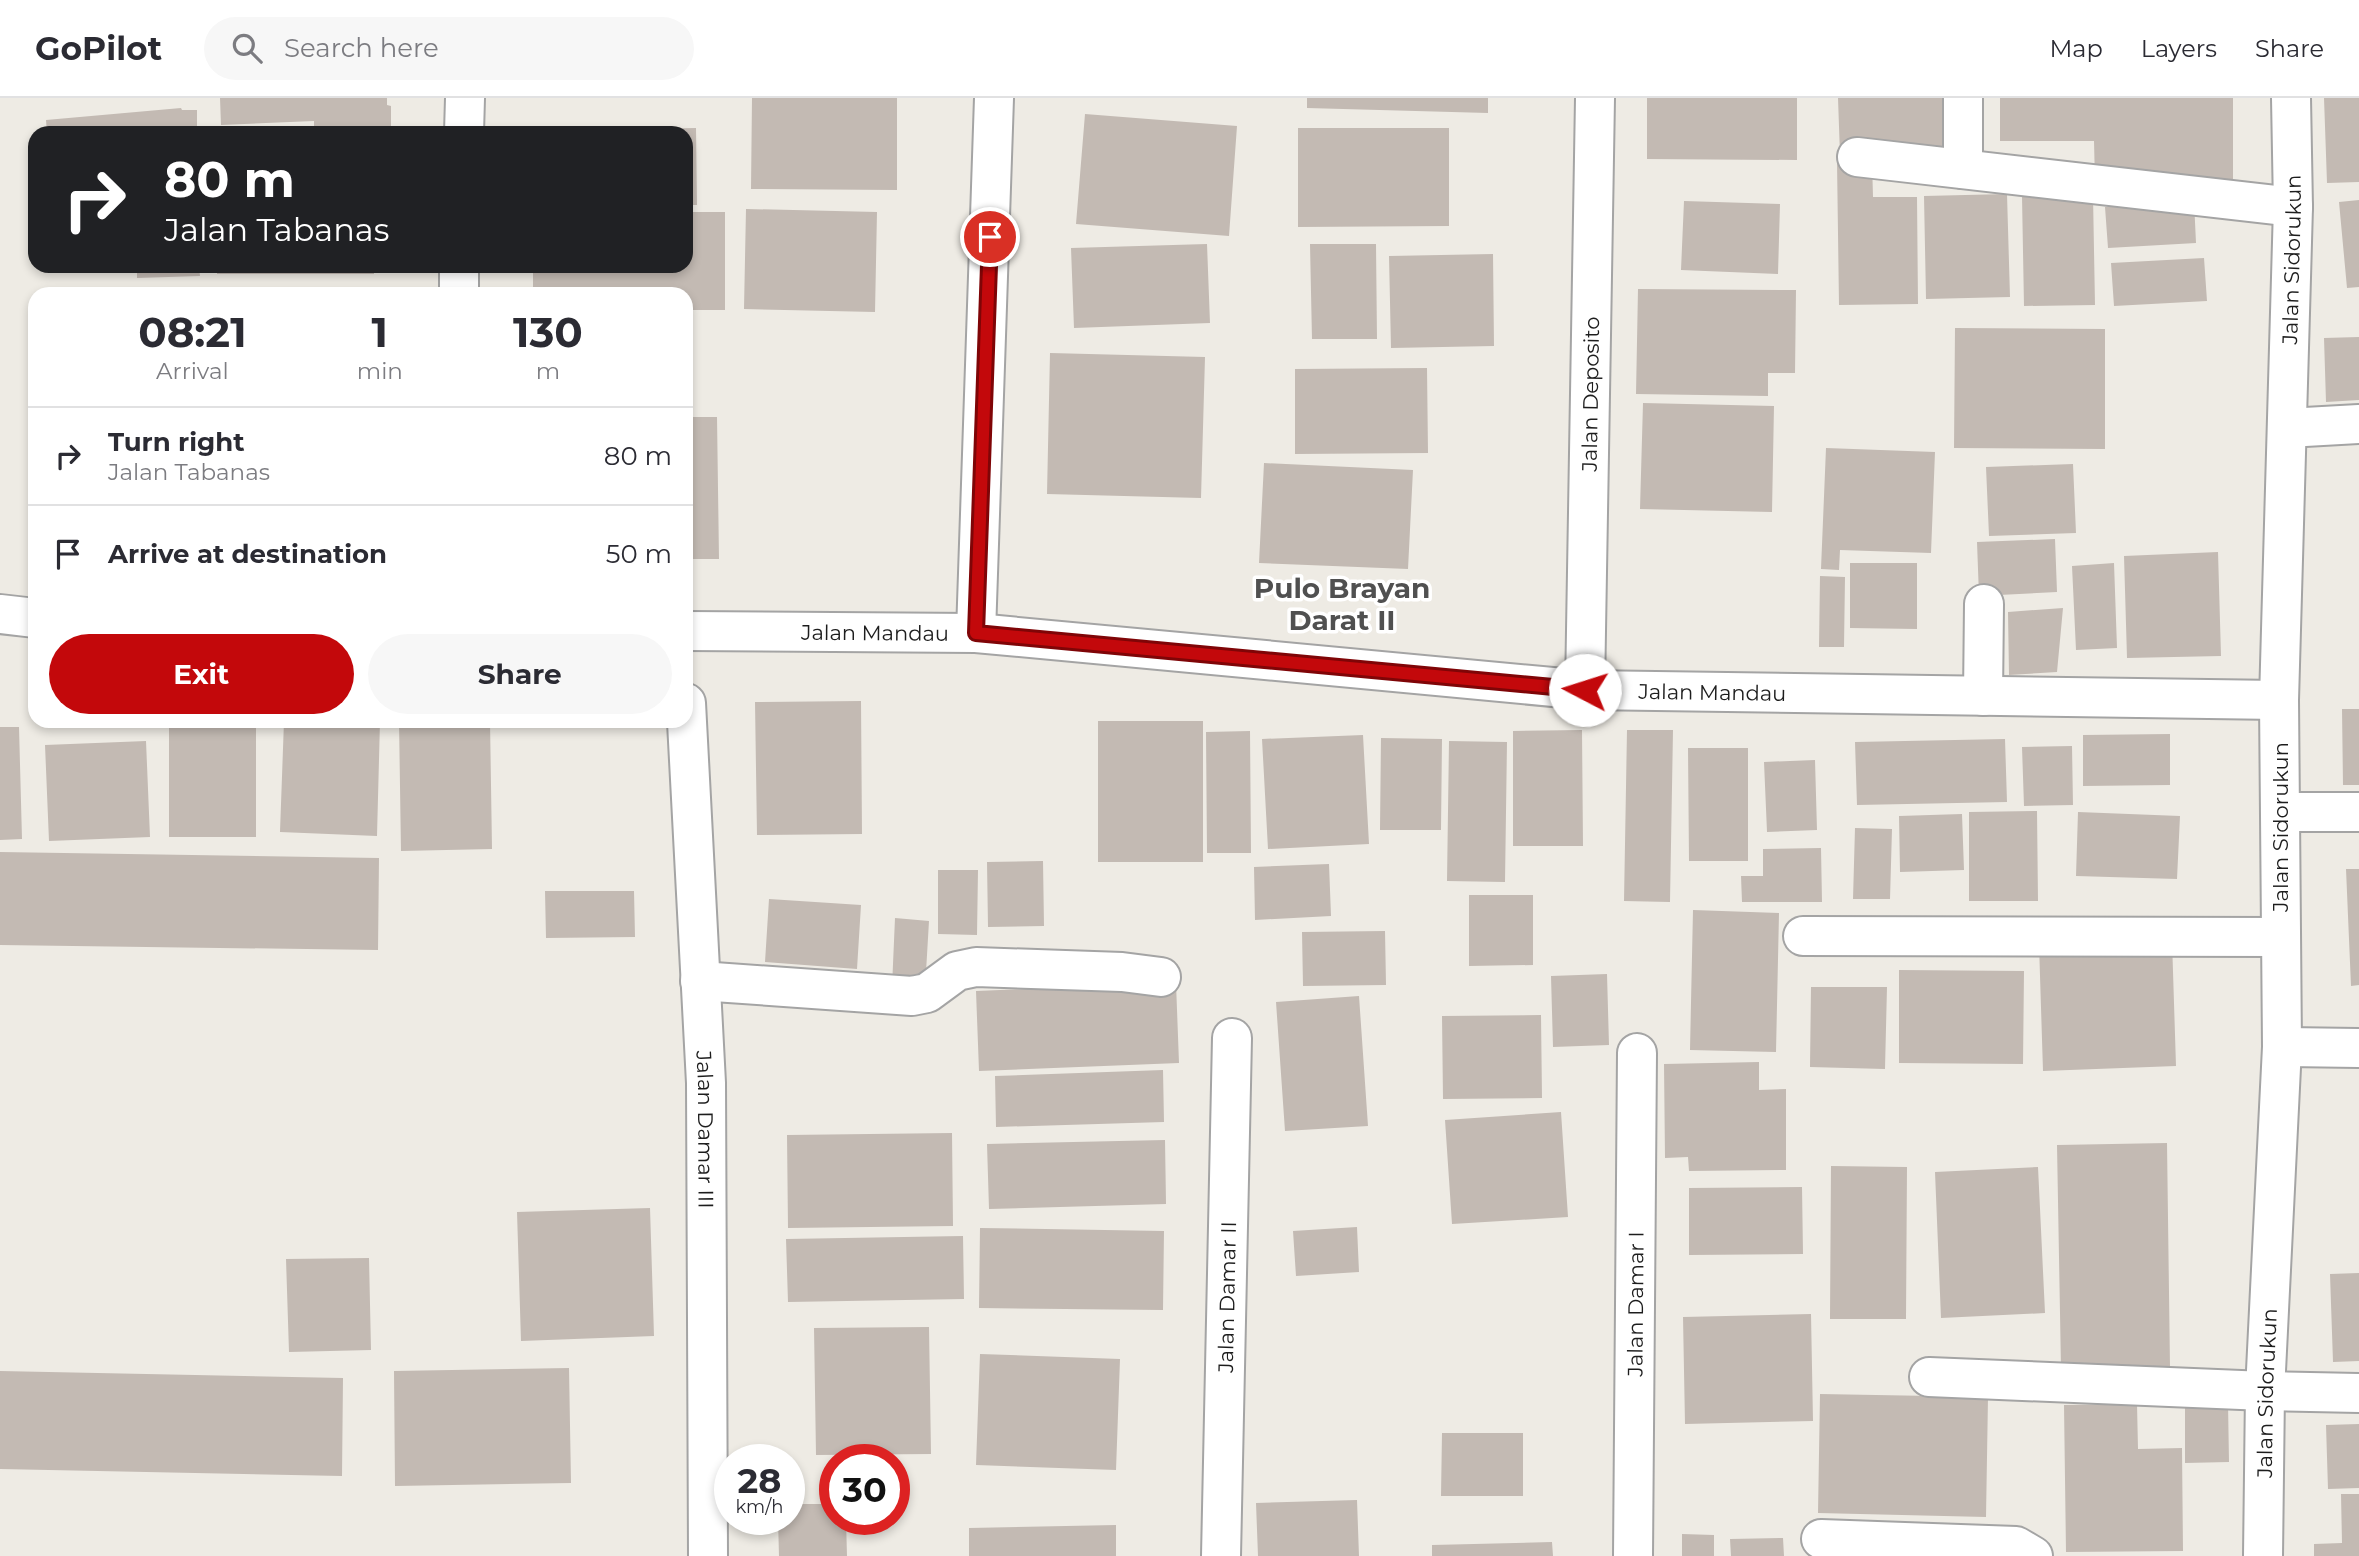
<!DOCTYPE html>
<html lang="en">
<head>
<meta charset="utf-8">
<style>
	:root { --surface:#fff; --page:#f7f7f7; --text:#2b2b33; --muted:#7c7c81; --line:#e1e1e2; --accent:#c3080b }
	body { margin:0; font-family:Montserrat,sans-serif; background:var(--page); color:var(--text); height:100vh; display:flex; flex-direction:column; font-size:26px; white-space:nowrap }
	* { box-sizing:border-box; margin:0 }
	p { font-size:23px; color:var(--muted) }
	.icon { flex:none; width:38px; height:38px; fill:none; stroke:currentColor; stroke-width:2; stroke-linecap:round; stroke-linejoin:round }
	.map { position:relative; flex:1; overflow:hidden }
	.details { position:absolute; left:28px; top:189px; width:665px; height:441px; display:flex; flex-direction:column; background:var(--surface); border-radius:21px; box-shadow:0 4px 10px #0003 }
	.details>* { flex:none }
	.hud { position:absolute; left:28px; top:28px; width:665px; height:147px; border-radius:21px; box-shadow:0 4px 10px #0003; background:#202124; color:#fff; overflow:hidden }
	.speed { position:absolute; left:714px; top:1346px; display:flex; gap:14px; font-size:35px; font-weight:700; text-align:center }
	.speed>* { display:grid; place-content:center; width:91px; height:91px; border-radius:50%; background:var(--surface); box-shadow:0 4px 10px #0003; line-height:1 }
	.speed small { font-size:18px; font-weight:400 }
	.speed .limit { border:10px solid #d22; background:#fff; color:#111 }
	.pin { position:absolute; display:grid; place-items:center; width:60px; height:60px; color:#fff; margin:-30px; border:4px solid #fff; border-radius:50%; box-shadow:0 2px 7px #0007 }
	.me { position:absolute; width:77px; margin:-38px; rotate:275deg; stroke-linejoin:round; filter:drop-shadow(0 0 5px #0008) }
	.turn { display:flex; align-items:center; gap:24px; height:147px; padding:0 21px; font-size:32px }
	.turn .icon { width:91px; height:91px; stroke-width:2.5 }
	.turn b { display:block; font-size:49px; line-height:60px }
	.eta { display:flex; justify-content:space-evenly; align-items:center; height:119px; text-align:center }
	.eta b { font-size:42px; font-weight:700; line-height:49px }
	.button { display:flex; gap:14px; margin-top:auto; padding:14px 21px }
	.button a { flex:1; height:80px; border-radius:42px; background:var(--accent); color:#fff; font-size:28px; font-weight:700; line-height:80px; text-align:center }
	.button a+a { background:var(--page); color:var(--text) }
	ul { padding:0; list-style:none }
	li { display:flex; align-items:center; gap:21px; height:98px; padding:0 21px; border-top:2px solid var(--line) }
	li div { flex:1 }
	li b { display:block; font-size:26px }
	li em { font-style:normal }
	header { display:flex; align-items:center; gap:42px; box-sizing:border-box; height:98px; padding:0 35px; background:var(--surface); border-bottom:2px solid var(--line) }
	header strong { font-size:33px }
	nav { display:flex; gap:38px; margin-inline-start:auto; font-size:24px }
	.search { width:490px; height:63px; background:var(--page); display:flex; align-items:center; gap:18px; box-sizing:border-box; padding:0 24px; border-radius:38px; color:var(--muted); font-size:26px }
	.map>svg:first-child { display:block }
</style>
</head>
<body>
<header>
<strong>GoPilot</strong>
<div class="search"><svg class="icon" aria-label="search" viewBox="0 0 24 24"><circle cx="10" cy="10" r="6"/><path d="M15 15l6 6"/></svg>Search here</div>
<nav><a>Map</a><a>Layers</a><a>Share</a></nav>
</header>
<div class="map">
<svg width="2359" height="1458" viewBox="0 0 2359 1458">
	<rect width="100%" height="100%" fill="#eeebe4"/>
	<path fill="#c3bab3" d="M 220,0 L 387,0 L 387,7 L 391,8 L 391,35 L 314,35 L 314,23 L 221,27 Z
		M 752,0 L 897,0 L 897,92 L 751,91 Z
		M 1307,0 L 1488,0 L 1488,15 L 1307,10 Z
		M 1647,0 L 1797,0 L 1797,62 L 1647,61 Z
		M 1838,0 L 1942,0 L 1945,53 L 1840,57 Z
		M 2000,0 L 2233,0 L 2233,84 L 2095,84 L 2094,43 L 2000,43 Z
		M 2324,0 L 2359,0 L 2359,84 L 2327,85 Z
		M 181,10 L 182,12 L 197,12 L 197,35 L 47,35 L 46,22 Z
		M 1085,16 L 1237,28 L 1229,138 L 1076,126 Z
		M 696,30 L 697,107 L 686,107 L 686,35 L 574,35 L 574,32 Z
		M 1298,30 L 1449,30 L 1449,128 L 1298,129 Z
		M 1837,63 L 1872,63 L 1873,99 L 1917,99 L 1918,206 L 1839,207 Z
		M 2007,96 L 2010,199 L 1926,201 L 1924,98 Z
		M 2093,97 L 2095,207 L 2024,208 L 2022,98 Z
		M 2359,102 L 2359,189 L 2347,190 L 2339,104 Z
		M 1684,103 L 1780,106 L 1778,176 L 1681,172 Z
		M 2194,103 L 2196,145 L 2108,150 L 2105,109 Z
		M 746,111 L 877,114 L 875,214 L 744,211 Z
		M 686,114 L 725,114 L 725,212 L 686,212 L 686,196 L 533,196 L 533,168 L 686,168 Z
		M 1207,146 L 1210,225 L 1074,230 L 1071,150 Z
		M 1310,146 L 1376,146 L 1377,241 L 1312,241 Z
		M 1493,156 L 1494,248 L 1391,250 L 1389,158 Z
		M 2204,160 L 2207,203 L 2114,208 L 2111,165 Z
		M 137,168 L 199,168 L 200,178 L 137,180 Z
		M 217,168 L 374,168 L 374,176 L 217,176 Z
		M 1638,191 L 1796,192 L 1795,275 L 1768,275 L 1768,298 L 1636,296 Z
		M 1955,230 L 2105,231 L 2105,351 L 1954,350 Z
		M 2359,239 L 2359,302 L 2326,304 L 2324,240 Z
		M 1050,255 L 1205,259 L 1201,400 L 1047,396 Z
		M 1427,270 L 1428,355 L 1295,356 L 1295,271 Z
		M 1643,305 L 1774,308 L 1772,414 L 1640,411 Z
		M 686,319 L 717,319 L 719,461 L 686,461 Z
		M 35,333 L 35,411 L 33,411 L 29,334 Z
		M 1826,350 L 1935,354 L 1931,455 L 1840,452 L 1839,472 L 1821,471 Z
		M 1264,365 L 1413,372 L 1408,471 L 1259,465 Z
		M 2073,366 L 2076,435 L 1989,438 L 1986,369 Z
		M 2055,441 L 2057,494 L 1979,498 L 1977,444 Z
		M 2218,454 L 2221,558 L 2127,560 L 2124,458 Z
		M 1850,465 L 1917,465 L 1917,531 L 1850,530 Z
		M 2114,465 L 2117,550 L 2076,552 L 2072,468 Z
		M 1820,478 L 1845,479 L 1844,549 L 1819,549 Z
		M 2063,510 L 2057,574 L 2009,577 L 2008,514 Z
		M 861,603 L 862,736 L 757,737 L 755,604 Z
		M 2342,611 L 2359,611 L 2359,687 L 2343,687 Z
		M 169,623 L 256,623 L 256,739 L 169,739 Z
		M 284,623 L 380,623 L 377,738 L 280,734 Z
		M 399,623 L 490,623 L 492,751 L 401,753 Z
		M 1098,623 L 1203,623 L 1203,764 L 1098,764 Z
		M 0,629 L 19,629 L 22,741 L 0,742 Z
		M 1582,632 L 1583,748 L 1513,748 L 1513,633 Z
		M 1627,632 L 1673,632 L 1670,804 L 1624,803 Z
		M 1250,633 L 1251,755 L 1207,755 L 1206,634 Z
		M 2170,636 L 2170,687 L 2083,688 L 2083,637 Z
		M 1363,637 L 1369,746 L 1268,751 L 1262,641 Z
		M 1381,640 L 1442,641 L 1441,732 L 1380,732 Z
		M 2005,641 L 2007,704 L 1857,707 L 1855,644 Z
		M 146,643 L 150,739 L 49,743 L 45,647 Z
		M 1449,643 L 1507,644 L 1505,784 L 1447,783 Z
		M 2072,648 L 2073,707 L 2024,708 L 2022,649 Z
		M 1688,650 L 1748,650 L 1748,763 L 1689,763 Z
		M 1815,662 L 1817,732 L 1767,734 L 1764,664 Z
		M 2037,713 L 2038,803 L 1969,803 L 1969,714 Z
		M 2078,714 L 2180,718 L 2177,781 L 2076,778 Z
		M 1962,716 L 1964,772 L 1900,774 L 1899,718 Z
		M 1855,730 L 1892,731 L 1890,801 L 1853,801 Z
		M 1821,750 L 1822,804 L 1742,804 L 1741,778 L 1763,778 L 1763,751 Z
		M 0,754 L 379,760 L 378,852 L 0,847 Z
		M 1043,763 L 1044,828 L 988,829 L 987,764 Z
		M 1329,766 L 1331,818 L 1255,822 L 1254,769 Z
		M 2346,771 L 2359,771 L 2359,887 L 2351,888 Z
		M 938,772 L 978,772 L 977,837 L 938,836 Z
		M 545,793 L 634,793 L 635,839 L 546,840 Z
		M 1469,797 L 1533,797 L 1533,867 L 1469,868 Z
		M 769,801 L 861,807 L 857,871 L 765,864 Z
		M 1693,812 L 1779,815 L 1776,954 L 1690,952 Z
		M 895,820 L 929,823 L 925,891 L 892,889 Z
		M 1385,833 L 1386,887 L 1303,888 L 1302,834 Z
		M 2172,842 L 2176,968 L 2043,973 L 2039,846 Z
		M 1899,872 L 2024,873 L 2023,966 L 1899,965 Z
		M 1607,876 L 1609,947 L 1553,949 L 1551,878 Z
		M 1176,885 L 1179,965 L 979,973 L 976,893 Z
		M 1811,889 L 1887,889 L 1885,971 L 1810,969 Z
		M 1359,898 L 1368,1028 L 1285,1033 L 1276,904 Z
		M 1541,917 L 1542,1000 L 1443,1001 L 1442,918 Z
		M 1759,964 L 1759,992 L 1786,991 L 1786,1072 L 1689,1073 L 1688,1059 L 1665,1060 L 1664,966 Z
		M 1163,972 L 1164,1024 L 996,1029 L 995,978 Z
		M 1561,1014 L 1568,1119 L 1452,1126 L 1445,1022 Z
		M 952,1035 L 953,1128 L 788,1130 L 787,1037 Z
		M 1165,1042 L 1166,1106 L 989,1111 L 987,1046 Z
		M 2167,1045 L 2170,1269 L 2061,1271 L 2057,1047 Z
		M 1831,1068 L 1907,1069 L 1906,1221 L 1830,1221 Z
		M 2038,1069 L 2045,1215 L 1941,1220 L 1935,1074 Z
		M 1802,1089 L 1803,1156 L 1689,1157 L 1689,1090 Z
		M 650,1110 L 654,1238 L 521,1243 L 517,1114 Z
		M 1357,1129 L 1359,1174 L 1296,1178 L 1293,1133 Z
		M 980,1130 L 1164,1133 L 1163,1212 L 979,1210 Z
		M 963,1138 L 964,1201 L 788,1204 L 786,1141 Z
		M 369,1160 L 371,1252 L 289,1254 L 286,1161 Z
		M 2359,1175 L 2359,1263 L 2333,1264 L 2330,1176 Z
		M 1811,1216 L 1813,1323 L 1685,1326 L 1683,1219 Z
		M 929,1229 L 931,1356 L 816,1357 L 814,1230 Z
		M 980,1256 L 1120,1261 L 1116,1372 L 976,1367 Z
		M 569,1270 L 571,1385 L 395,1388 L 394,1273 Z
		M 0,1273 L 343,1280 L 342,1378 L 0,1371 Z
		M 1820,1296 L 1988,1299 L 1986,1419 L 1818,1415 Z
		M 2185,1305 L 2228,1305 L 2229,1364 L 2185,1365 Z
		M 2137,1306 L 2138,1351 L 2182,1350 L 2183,1453 L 2066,1454 L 2064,1307 Z
		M 2359,1326 L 2359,1390 L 2328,1391 L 2326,1327 Z
		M 1442,1335 L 1523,1335 L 1523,1398 L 1441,1398 Z
		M 2341,1396 L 2359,1396 L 2359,1458 L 2314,1458 L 2314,1446 L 2342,1445 Z
		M 1357,1402 L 1359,1458 L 1258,1458 L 1256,1405 Z
		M 789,1406 L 835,1406 L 835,1421 L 846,1421 L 847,1458 L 779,1458 L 778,1421 L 789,1421 Z
		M 1116,1427 L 1116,1458 L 969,1458 L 969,1430 Z
		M 1682,1436 L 1714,1437 L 1714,1458 L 1682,1458 Z
		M 1783,1440 L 1784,1458 L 1731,1458 L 1730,1441 Z
		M 1552,1444 L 1553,1458 L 1432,1458 L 1432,1447 Z"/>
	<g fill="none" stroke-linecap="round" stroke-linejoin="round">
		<g stroke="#a4a4a4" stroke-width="42">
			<g id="minor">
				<path d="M 464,35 L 465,0"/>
				<path d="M 1857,59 L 2293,109"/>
				<path d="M 1963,71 L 1963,0"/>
				<path d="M 459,196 L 459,168"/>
				<path d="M 2287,330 L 2359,326"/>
				<path d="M 0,516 L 35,520"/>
				<path id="s1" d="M 686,533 L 976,535 L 1585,592 L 2279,602"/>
				<path d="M 976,535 L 994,0"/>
				<path id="s2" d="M 1585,592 L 1595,0"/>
				<path d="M 1983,598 L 1984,506"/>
				<path id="s3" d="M 686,605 L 706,985 L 708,1458"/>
				<path d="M 2280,714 L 2359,714"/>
				<path d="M 1803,838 L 2281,839"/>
				<path d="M 700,883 L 912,898 L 927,895 L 957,873 L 976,869 L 1122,874 L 1161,879"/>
				<path d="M 2282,949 L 2359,950"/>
				<path d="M 1929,1279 L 2265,1293 L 2359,1295"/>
				<path d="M 1821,1441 L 2016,1448 L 2033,1458"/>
				<path id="s4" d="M 1221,1458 L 1232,940"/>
				<path id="s5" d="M 1633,1458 L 1637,955"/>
				<path id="s6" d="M 2263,1458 L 2265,1293 L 2282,949 L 2279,602 L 2293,109 L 2291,0"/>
			</g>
		</g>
		<use href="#minor" stroke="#fff" stroke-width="38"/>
	</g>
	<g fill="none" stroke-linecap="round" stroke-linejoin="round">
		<g stroke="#7f0507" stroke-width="18">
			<path id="route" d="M 990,139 L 976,535 L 1585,592"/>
		</g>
		<use href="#route" stroke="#c3080b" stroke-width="12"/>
	</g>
	<g text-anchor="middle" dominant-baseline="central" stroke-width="7" stroke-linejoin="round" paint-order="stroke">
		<g font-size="21" fill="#1d1d1d" stroke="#fff">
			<text stroke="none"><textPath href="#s6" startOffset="1297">Jalan Sidorukun</textPath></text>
			<text stroke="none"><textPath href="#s2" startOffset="296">Jalan Deposito</textPath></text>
			<text stroke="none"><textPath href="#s1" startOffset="189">Jalan Mandau</textPath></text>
			<text stroke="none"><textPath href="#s1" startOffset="1029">Jalan Mandau</textPath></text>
			<text transform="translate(2280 729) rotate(-90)">Jalan Sidorukun</text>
			<text stroke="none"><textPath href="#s3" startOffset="427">Jalan Damar III</textPath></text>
			<text stroke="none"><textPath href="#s4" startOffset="259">Jalan Damar II</textPath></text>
			<text stroke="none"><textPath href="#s5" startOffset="252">Jalan Damar I</textPath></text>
			<text stroke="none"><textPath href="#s6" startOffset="163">Jalan Sidorukun</textPath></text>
		</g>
		<g font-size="28" font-weight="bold" fill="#505050" stroke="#fff">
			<text x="1342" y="490">Pulo Brayan<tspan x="1342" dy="32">Darat II</tspan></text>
		</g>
	</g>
</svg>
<div class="speed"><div>28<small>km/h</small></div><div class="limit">30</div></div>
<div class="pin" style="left:990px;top:139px;background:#d93025"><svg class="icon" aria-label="arrive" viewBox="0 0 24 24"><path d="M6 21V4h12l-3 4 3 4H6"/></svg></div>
<svg class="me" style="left:1585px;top:592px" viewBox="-20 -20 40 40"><circle r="19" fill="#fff"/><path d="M0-13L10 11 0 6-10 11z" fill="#c3080b"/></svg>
<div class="hud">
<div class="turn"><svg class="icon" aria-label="right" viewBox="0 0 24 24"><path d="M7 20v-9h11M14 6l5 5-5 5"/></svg><div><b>80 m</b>Jalan Tabanas</div></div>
</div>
<section class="details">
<div class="eta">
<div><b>08:21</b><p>Arrival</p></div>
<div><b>1</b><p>min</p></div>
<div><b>130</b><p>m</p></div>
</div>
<ul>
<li><svg class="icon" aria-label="right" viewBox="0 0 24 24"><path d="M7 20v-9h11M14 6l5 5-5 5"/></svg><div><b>Turn right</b><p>Jalan Tabanas</p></div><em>80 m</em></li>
<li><svg class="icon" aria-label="arrive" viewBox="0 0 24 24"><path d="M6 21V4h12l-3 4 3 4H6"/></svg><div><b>Arrive at destination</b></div><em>50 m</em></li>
</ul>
<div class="button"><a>Exit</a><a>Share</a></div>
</section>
</div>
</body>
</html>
